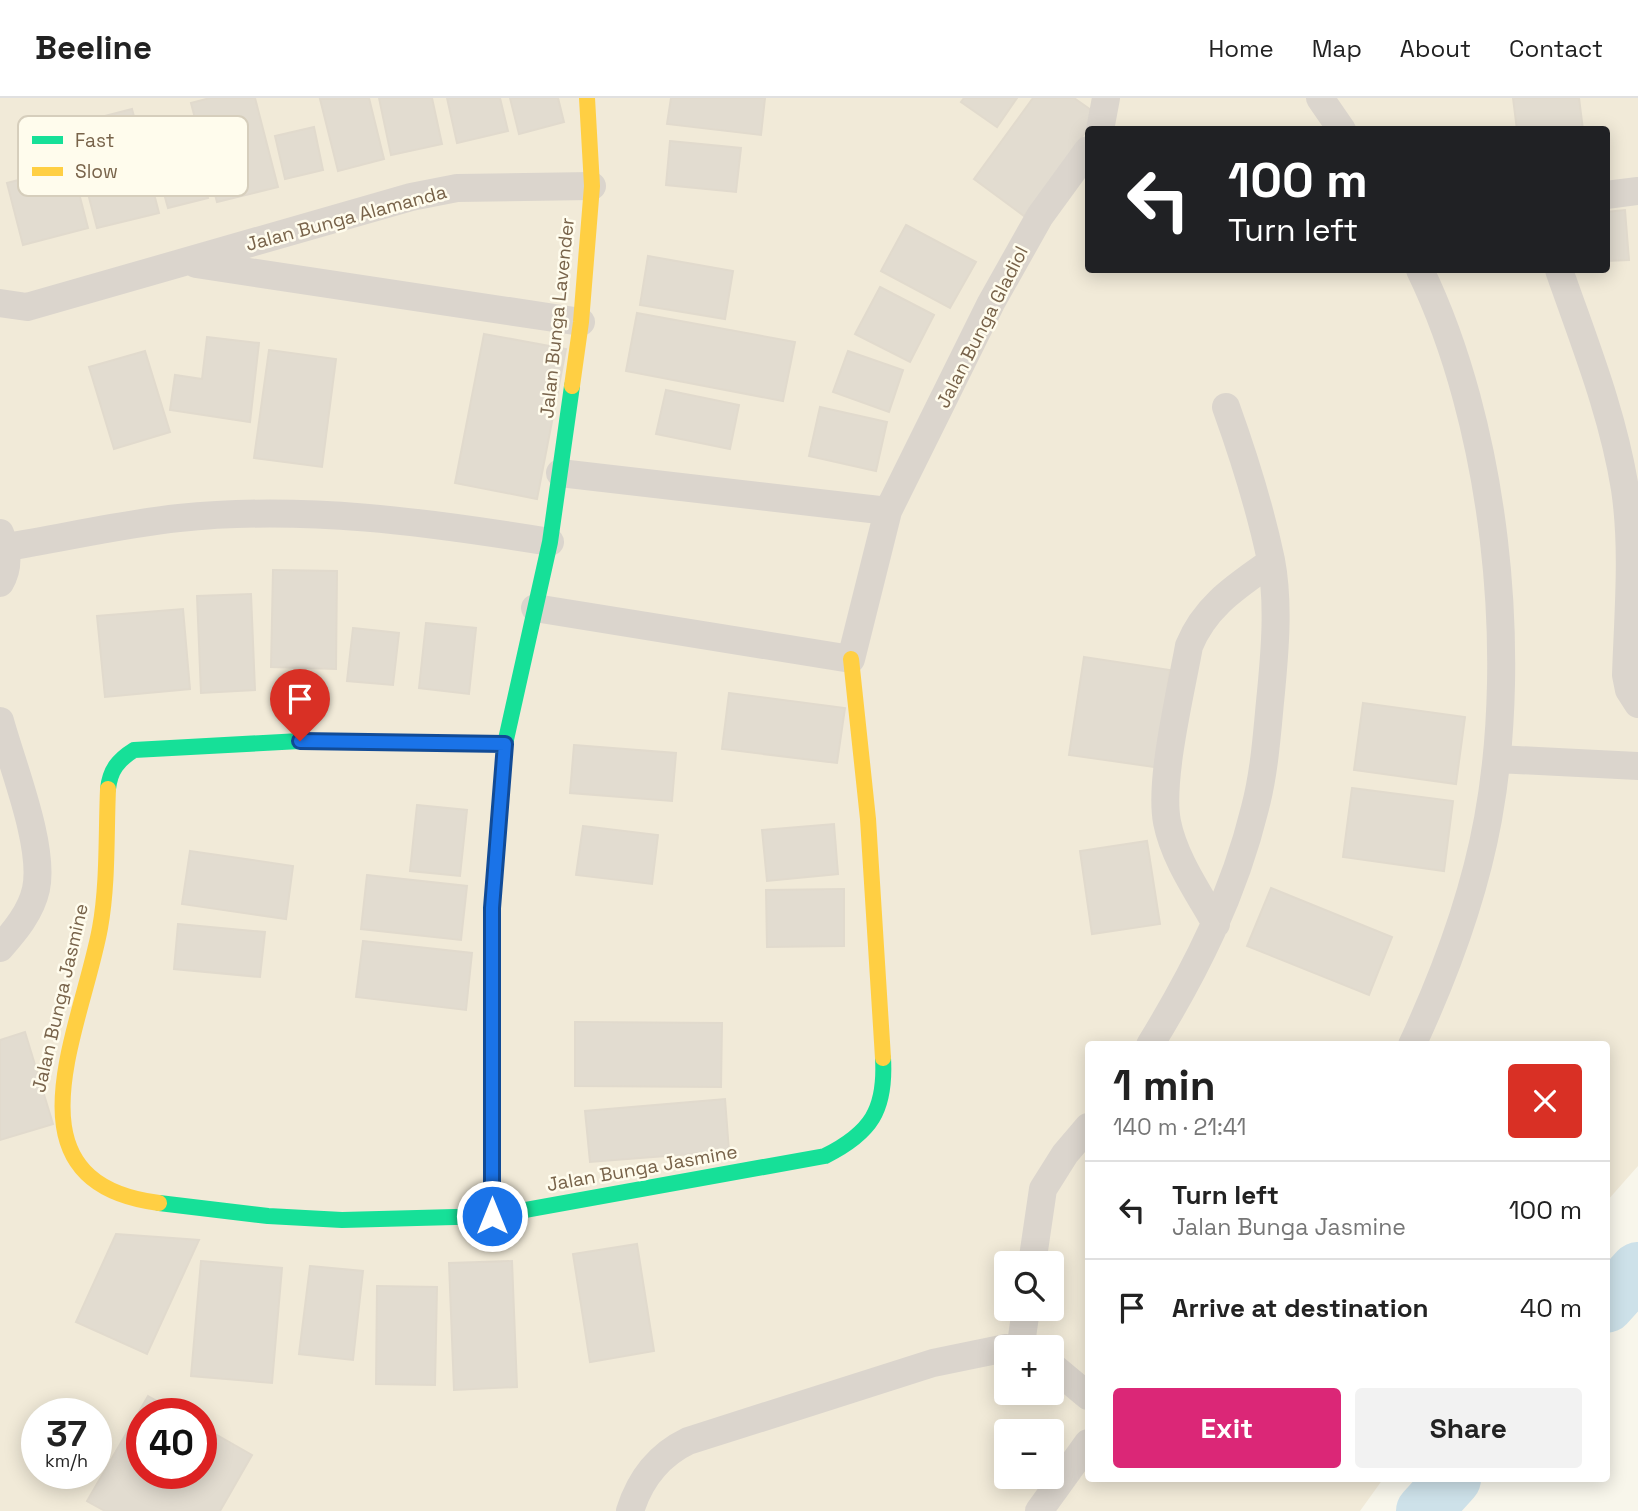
<!DOCTYPE html>
<html lang="en">
<head>
<meta charset="utf-8">
<style>
	:root { --surface:#fff; --page:#f2f2f2; --text:#222; --muted:#767676; --line:#e0e0e0; --accent:#db2777 }
	body { margin:0; font-family:"Space Grotesk",sans-serif; background:var(--page); color:var(--text); height:100vh; display:flex; flex-direction:column; font-size:26px; white-space:nowrap }
	* { box-sizing:border-box; margin:0 }
	p { font-size:23px; color:var(--muted) }
	.icon { flex:none; width:38px; height:38px; fill:none; stroke:currentColor; stroke-width:2; stroke-linecap:round; stroke-linejoin:round }
	.map { position:relative; flex:1; overflow:hidden }
	.side { position:absolute; left:1085px; top:943px; width:525px; height:441px; display:flex; flex-direction:column; background:var(--surface); border-radius:7px; box-shadow:0 4px 18px #0003 }
	.side>* { flex:none }
	.hud { position:absolute; left:1085px; top:28px; width:525px; height:147px; border-radius:7px; box-shadow:0 4px 18px #0003; background:#202124; color:#fff; overflow:hidden }
	.controls { position:absolute; left:994px; top:1153px; display:grid; gap:14px }
	.controls a { display:grid; place-items:center; width:70px; height:70px; border-radius:7px; background:var(--surface); box-shadow:0 4px 18px #0003; font-size:35px }
	.speed { position:absolute; left:21px; top:1300px; display:flex; gap:14px; font-size:35px; font-weight:700; text-align:center }
	.speed>* { display:grid; place-content:center; width:91px; height:91px; border-radius:50%; background:var(--surface); box-shadow:0 4px 18px #0003; line-height:1 }
	.speed small { font-size:18px; font-weight:400 }
	.speed .limit { border:10px solid #d22; background:#fff; color:#111 }
	.pin { position:absolute; display:grid; place-items:center; width:60px; height:60px; color:#fff; margin:-72px -30px; border-radius:50% 50% 50% 0; rotate:-45deg; box-shadow:0 0 7px #0007 }
	.pin .icon { rotate:45deg }
	.me { position:absolute; width:77px; margin:-38px; rotate:0deg; stroke-linejoin:round; filter:drop-shadow(0 0 5px #0008) }
	.turn { display:flex; align-items:center; gap:24px; height:147px; padding:0 28px; font-size:32px }
	.turn .icon { width:91px; height:91px; stroke-width:2.5 }
	.turn b { display:block; font-size:49px; line-height:60px }
	.round { display:grid; place-items:center; flex:none; width:74px; height:74px; border-radius:7px; background:var(--page) }
	.summary { display:flex; align-items:center; justify-content:space-between; height:119px; padding:0 28px }
	h1 { font-size:42px; font-weight:800; line-height:52px }
	.primary-button { display:flex; gap:14px; margin-top:auto; padding:14px 28px }
	.primary-button a { flex:1; height:80px; border-radius:7px; background:var(--accent); color:#fff; font-size:28px; font-weight:800; line-height:80px; text-align:center }
	.primary-button a+a { background:var(--page); color:var(--text) }
	ul { padding:0; list-style:none }
	li { display:flex; align-items:center; gap:21px; height:98px; padding:0 28px; border-top:2px solid var(--line) }
	li div { flex:1 }
	li b { display:block; font-size:26px }
	li em { font-style:normal }
	header { display:flex; align-items:center; gap:42px; box-sizing:border-box; height:98px; padding:0 35px; background:var(--surface); border-bottom:2px solid var(--line) }
	header strong { font-size:33px }
	nav { display:flex; gap:38px; margin-inline-start:auto; font-size:24px }
	.map>svg:first-child { display:block }
</style>
</head>
<body>
<header>
<strong>Beeline</strong>
<nav><a>Home</a><a>Map</a><a>About</a><a>Contact</a></nav>
</header>
<div class="map">
<svg width="1638" height="1413" viewBox="0 0 1638 1413">
	<rect width="100%" height="100%" fill="#f8f6eb"/>
	<path fill="#f1ead8" fill-rule="evenodd" d="M 0,0 L 1638,0 L 1638,1068 L 1607,1103 L 1606,947 L 1088,947 L 1088,1381 L 1383,1381 L 1360,1413 L 0,1413 ZM 1088,32 L 1606,32 L 1606,172 L 1088,172 ZM 1006,1166 L 1052,1166 L 1052,1211 L 1006,1211 ZM 1006,1250 L 1052,1250 L 1052,1295 L 1006,1295 ZM 37,1316 L 96,1316 L 96,1376 L 37,1376 ZM 142,1316 L 201,1316 L 201,1376 L 142,1376 ZM 1006,1334 L 1052,1334 L 1052,1379 L 1006,1379 Z"/>
	<g fill="none" stroke-linecap="round" stroke-linejoin="round">
		<path stroke="#cde1e9" stroke-width="56" d="M 1606,1207 L 1638,1172
			M 1424,1413 L 1453,1381"/>
	</g>
	<path fill="#e2dcd0" stroke="#e1dacd" stroke-width="2" d="M 210,0 L 255,0 L 278,89 L 217,104 L 191,5 Z
		M 369,0 L 384,61 L 338,73 L 320,1 Z
		M 379,0 L 432,0 L 442,46 L 391,57 Z
		M 447,0 L 500,0 L 508,33 L 457,45 Z
		M 510,0 L 558,0 L 564,24 L 519,36 Z
		M 671,0 L 765,0 L 761,37 L 667,26 Z
		M 964,0 L 1017,0 L 997,29 L 961,4 Z
		M 1033,0 L 1074,0 L 1098,17 L 1024,118 L 974,81 Z
		M 1513,0 L 1579,0 L 1583,32 L 1517,32 Z
		M 132,11 L 159,115 L 97,130 L 70,27 Z
		M 314,29 L 323,72 L 285,81 L 275,38 Z
		M 670,43 L 741,50 L 736,94 L 666,87 Z
		M 197,56 L 208,100 L 168,110 L 156,67 Z
		M 72,68 L 88,130 L 23,147 L 7,85 Z
		M 1625,112 L 1629,162 L 1606,163 L 1606,114 Z
		M 906,127 L 976,164 L 950,210 L 881,173 Z
		M 648,158 L 733,173 L 725,221 L 640,207 Z
		M 880,189 L 934,217 L 910,264 L 855,236 Z
		M 637,215 L 795,244 L 783,303 L 626,273 Z
		M 484,236 L 566,251 L 537,401 L 455,385 Z
		M 207,239 L 259,245 L 250,324 L 170,312 L 175,277 L 202,281 Z
		M 269,252 L 336,261 L 322,369 L 254,360 Z
		M 145,253 L 170,334 L 114,351 L 89,269 Z
		M 848,253 L 903,272 L 889,314 L 833,294 Z
		M 666,292 L 739,307 L 730,351 L 656,336 Z
		M 820,309 L 887,324 L 876,373 L 809,358 Z
		M 273,472 L 337,473 L 336,571 L 271,569 Z
		M 251,496 L 255,592 L 201,595 L 197,498 Z
		M 183,511 L 190,591 L 105,599 L 97,518 Z
		M 426,525 L 476,530 L 469,596 L 419,590 Z
		M 353,530 L 399,535 L 393,587 L 347,583 Z
		M 1084,559 L 1170,572 L 1155,669 L 1069,657 Z
		M 729,595 L 845,610 L 837,665 L 722,651 Z
		M 1363,605 L 1465,619 L 1456,686 L 1354,672 Z
		M 574,647 L 676,655 L 672,703 L 570,695 Z
		M 1352,690 L 1453,703 L 1444,773 L 1343,759 Z
		M 417,707 L 467,712 L 460,778 L 410,773 Z
		M 834,726 L 838,776 L 767,783 L 762,732 Z
		M 583,728 L 658,737 L 652,786 L 576,777 Z
		M 1147,743 L 1160,826 L 1092,836 L 1080,753 Z
		M 190,753 L 293,768 L 286,821 L 182,806 Z
		M 367,777 L 467,788 L 461,842 L 361,831 Z
		M 1271,790 L 1392,839 L 1369,897 L 1247,848 Z
		M 844,791 L 844,848 L 767,849 L 766,792 Z
		M 178,826 L 265,834 L 260,879 L 174,871 Z
		M 363,843 L 472,855 L 466,912 L 356,899 Z
		M 575,924 L 722,925 L 721,989 L 575,988 Z
		M 25,934 L 53,1026 L 0,1042 L 0,942 Z
		M 725,1001 L 729,1053 L 590,1064 L 585,1013 Z
		M 116,1136 L 199,1142 L 147,1256 L 76,1224 Z
		M 637,1146 L 654,1253 L 590,1264 L 573,1156 Z
		M 201,1163 L 282,1170 L 272,1285 L 191,1278 Z
		M 512,1163 L 517,1289 L 454,1292 L 449,1165 Z
		M 310,1168 L 363,1173 L 353,1262 L 299,1256 Z
		M 377,1188 L 437,1189 L 435,1287 L 376,1286 Z
		M 148,1298 L 180,1316 L 142,1316 L 142,1376 L 201,1376 L 201,1328 L 252,1357 L 220,1413 L 105,1413 L 87,1403 Z"/>
	<g fill="none" stroke-linecap="round" stroke-linejoin="round">
		<path stroke="#dbd5cd" stroke-width="28" d="M 1320,0 L 1342,32
			M 1100,32 L 1106,0
			M 1606,97 L 1638,93
			M 196,166 L 581,224
			M 1559,172 C 1584,244 1613,315 1625,391 C 1634,452 1628,516 1626,577 L 1629,592 L 1638,606
			M 0,205 L 27,209 L 411,99 L 457,90 L 592,88
			M 560,375 L 888,413
			M 0,435 C 7,452 10,468 0,485
			M 6,449 C 63,440 121,426 179,420 C 304,407 427,424 550,444
			M 535,510 L 851,561 L 888,413 L 991,205 L 1040,118 L 1088,52
			M 0,623 C 12,667 45,748 36,791 C 31,814 15,833 0,850
			M 1497,661 L 1638,668
			M 1216,826 C 1198,794 1174,760 1167,724 C 1159,682 1181,593 1189,548 C 1205,508 1237,488 1271,464
			M 1150,947 C 1196,872 1234,796 1255,710 C 1265,672 1267,633 1271,594 C 1275,552 1279,504 1271,462 C 1260,410 1244,359 1226,309
			M 1412,947 C 1445,876 1474,798 1488,721 C 1519,552 1495,327 1420,172
			M 1032,1166 L 1043,1091 L 1065,1056 L 1088,1029
			M 1025,1250 L 1021,1246 L 1026,1211
			M 1052,1268 L 1088,1298
			M 630,1413 C 640,1381 659,1357 688,1343 L 933,1265 L 1006,1250
			M 1039,1413 L 1088,1345"/>
		<path stroke="#16e098" stroke-width="16" d="M 108,691 C 110,672 118,662 134,652 L 300,643 L 505,646
			M 159,1105 L 268,1118 L 342,1122 L 492,1118 L 825,1058 C 871,1035 886,1012 883,960
			M 492,1118 L 492,810 L 505,646 L 550,444 L 572,288"/>
		<path stroke="#ffcf43" stroke-width="16" d="M 572,288 L 581,224 L 592,88 L 587,0
			M 851,561 L 868,721 L 883,960
			M 108,691 C 106,737 108,786 100,830 C 81,933 0,1085 159,1105"/>
	</g>
	<g fill="none" stroke-linecap="round" stroke-linejoin="round">
		<g stroke="#114b97" stroke-width="18">
			<path id="route" d="M 300,643 L 505,646 L 492,810 L 492,1118"/>
		</g>
		<use href="#route" stroke="#1a73e8" stroke-width="12"/>
	</g>
	<g text-anchor="middle" dominant-baseline="central" stroke-width="5" stroke-linejoin="round" paint-order="stroke">
		<g font-size="19" fill="#78634a" stroke="#fffced">
			<text transform="translate(346 120) rotate(-15)">Jalan Bunga Alamanda</text>
			<text transform="translate(557 220) rotate(-84)">Jalan Bunga Lavender</text>
			<text transform="translate(982 229) rotate(-63)">Jalan Bunga Gladiol</text>
			<text transform="translate(60 900) rotate(-77)">Jalan Bunga Jasmine</text>
			<text transform="translate(642 1070) rotate(-10)">Jalan Bunga Jasmine</text>
		</g>
	</g>
	<rect x="18" y="18" width="230" height="80" rx="10" fill="#fffced" stroke="#d6cebc" stroke-width="2"/>
	<rect x="32" y="38" width="31" height="8" fill="#16e098"/>
	<rect x="32" y="69" width="31" height="9" fill="#ffcf43"/>
	<g font-size="19" fill="#78634a">
		<text x="75" y="49">Fast</text>
		<text x="75" y="80">Slow</text>
	</g>
</svg>
<div class="controls">
<a><svg class="icon" aria-label="search" viewBox="0 0 24 24"><circle cx="10" cy="10" r="6"/><path d="M15 15l6 6"/></svg></a>
<a>+</a>
<a>−</a>
</div>
<div class="speed"><div>37<small>km/h</small></div><div class="limit">40</div></div>
<div class="pin" style="left:300px;top:643px;background:#d93025"><svg class="icon" aria-label="arrive" viewBox="0 0 24 24"><path d="M6 21V4h12l-3 4 3 4H6"/></svg></div>
<svg class="me" style="left:492px;top:1118px" viewBox="-20 -20 40 40"><circle r="17" fill="#1a73e8" stroke="#fff" stroke-width="3"/><path d="M0-11L8 9 0 5-8 9z" fill="#fff"/></svg>
<div class="hud">
<div class="turn"><svg class="icon" aria-label="left" viewBox="0 0 24 24"><path d="M17 20v-9H6M10 6l-5 5 5 5"/></svg><div><b>100 m</b>Turn left</div></div>
</div>
<section class="side">
<div class="summary"><div><h1>1 min</h1><p>140 m · 21:41</p></div><a class="round" style="background:#d93025;color:#fff"><svg class="icon" aria-label="close" viewBox="0 0 24 24"><path d="M6 6l12 12M18 6L6 18"/></svg></a></div>
<ul>
<li><svg class="icon" aria-label="left" viewBox="0 0 24 24"><path d="M17 20v-9H6M10 6l-5 5 5 5"/></svg><div><b>Turn left</b><p>Jalan Bunga Jasmine</p></div><em>100 m</em></li>
<li><svg class="icon" aria-label="arrive" viewBox="0 0 24 24"><path d="M6 21V4h12l-3 4 3 4H6"/></svg><div><b>Arrive at destination</b></div><em>40 m</em></li>
</ul>
<div class="primary-button"><a>Exit</a><a>Share</a></div>
</section>
</div>
</body>
</html>
